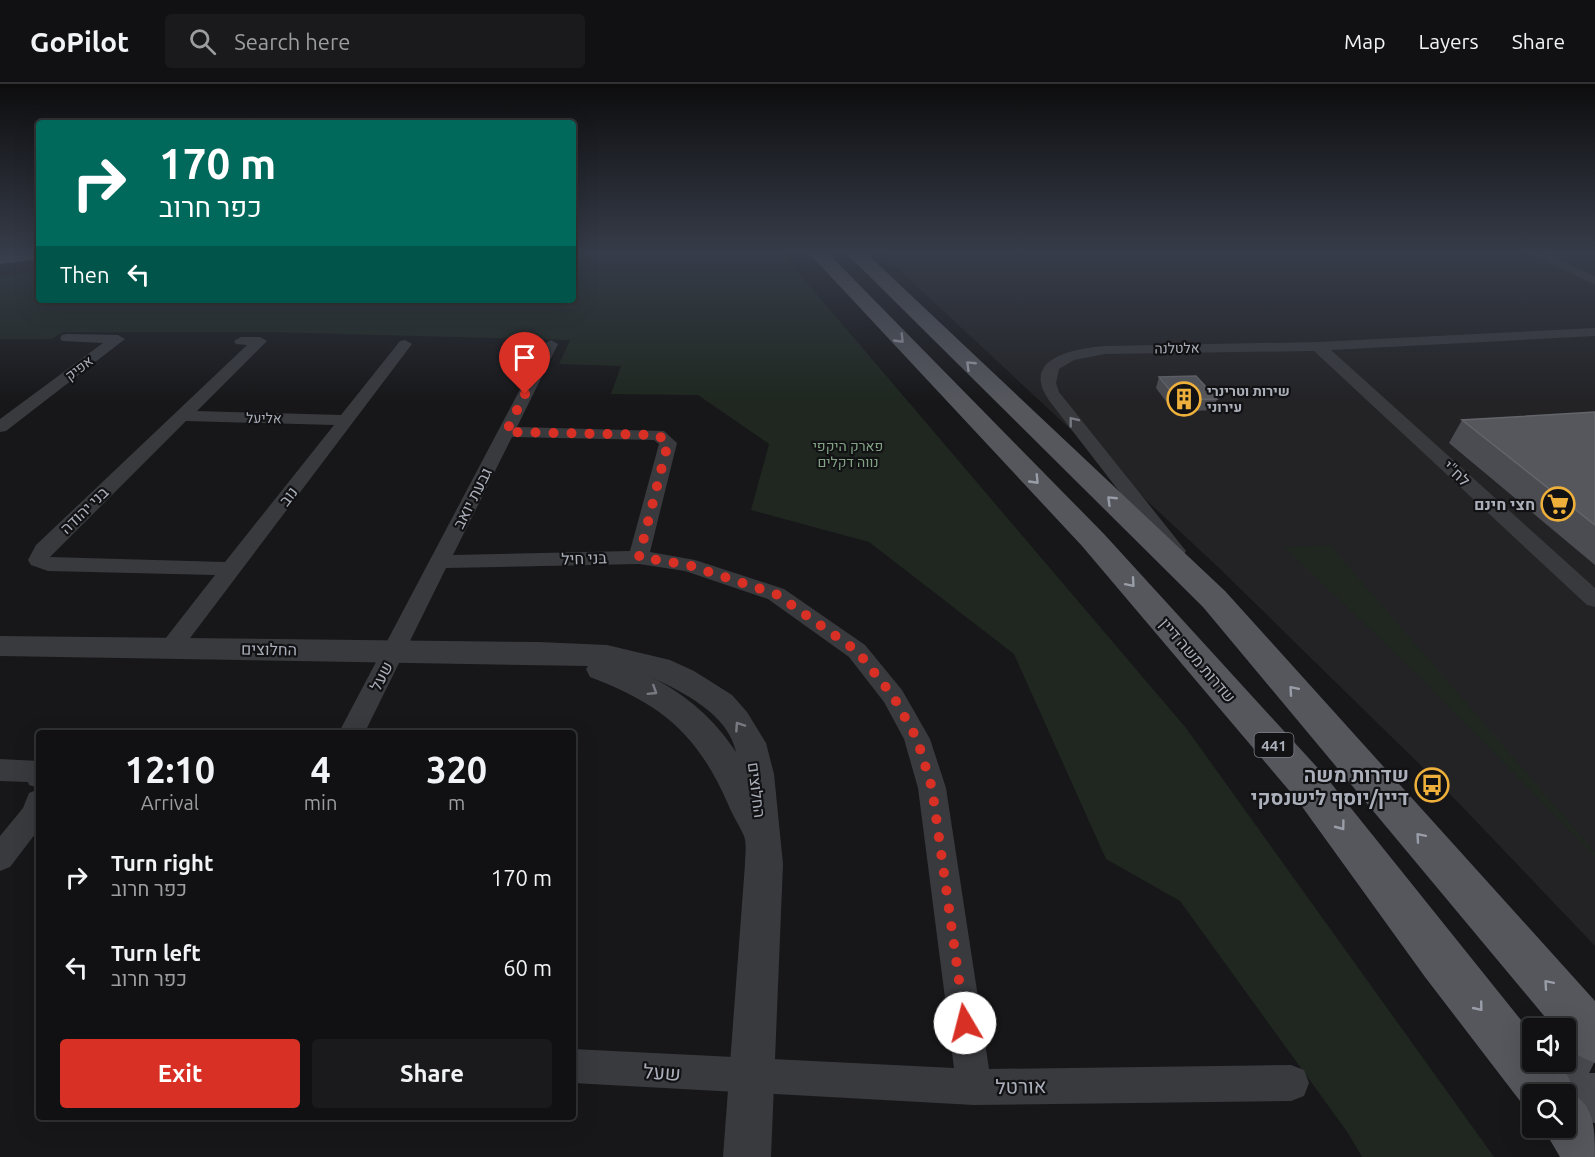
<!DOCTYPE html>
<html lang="en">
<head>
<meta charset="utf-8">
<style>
	:root { --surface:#111113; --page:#1a1a1c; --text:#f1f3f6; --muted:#9c9da0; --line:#303133; --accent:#d93025 }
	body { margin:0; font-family:Ubuntu,Heebo,sans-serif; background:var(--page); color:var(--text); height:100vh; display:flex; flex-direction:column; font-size:22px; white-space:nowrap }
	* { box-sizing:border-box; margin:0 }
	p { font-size:20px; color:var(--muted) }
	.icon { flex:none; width:33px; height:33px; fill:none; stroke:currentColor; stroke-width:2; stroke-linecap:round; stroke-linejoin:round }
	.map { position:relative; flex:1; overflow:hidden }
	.sheet { position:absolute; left:36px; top:646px; width:540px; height:390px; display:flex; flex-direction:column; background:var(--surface); border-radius:6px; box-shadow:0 6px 24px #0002,0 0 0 2px var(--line) }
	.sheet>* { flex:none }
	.banner { position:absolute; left:36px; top:36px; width:540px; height:183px; border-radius:6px; box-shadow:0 6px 24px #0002,0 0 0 2px var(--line); background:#00695c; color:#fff; overflow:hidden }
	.tools { position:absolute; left:1522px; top:934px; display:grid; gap:12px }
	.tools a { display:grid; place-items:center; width:54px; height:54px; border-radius:6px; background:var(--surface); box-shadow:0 6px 24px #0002,0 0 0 2px var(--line); font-size:30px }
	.pin { position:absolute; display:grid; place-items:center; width:51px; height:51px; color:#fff; margin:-62px -26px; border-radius:50% 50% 50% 0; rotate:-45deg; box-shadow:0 0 6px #0007 }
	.pin .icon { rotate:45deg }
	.me { position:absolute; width:66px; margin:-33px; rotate:352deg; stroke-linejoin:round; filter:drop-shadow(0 0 4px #0008) }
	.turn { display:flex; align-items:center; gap:21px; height:126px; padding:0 24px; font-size:27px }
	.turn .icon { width:78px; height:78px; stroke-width:2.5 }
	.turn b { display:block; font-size:42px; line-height:51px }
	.then { display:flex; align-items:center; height:57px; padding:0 24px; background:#0003; gap:12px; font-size:22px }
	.eta { display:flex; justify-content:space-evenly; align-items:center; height:102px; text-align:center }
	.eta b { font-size:36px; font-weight:700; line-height:42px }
	.action { display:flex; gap:12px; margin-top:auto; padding:12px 24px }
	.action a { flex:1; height:69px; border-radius:6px; background:var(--accent); color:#fff; font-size:24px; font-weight:700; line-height:69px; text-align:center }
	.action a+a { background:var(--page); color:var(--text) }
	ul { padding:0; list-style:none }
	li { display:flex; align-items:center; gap:18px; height:90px; padding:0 24px }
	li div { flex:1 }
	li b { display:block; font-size:22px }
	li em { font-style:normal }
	header { display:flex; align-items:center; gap:36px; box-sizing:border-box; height:84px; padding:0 30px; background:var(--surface); border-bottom:2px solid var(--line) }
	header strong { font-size:28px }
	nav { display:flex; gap:33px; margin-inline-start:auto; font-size:21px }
	.search { width:420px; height:54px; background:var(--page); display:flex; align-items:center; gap:15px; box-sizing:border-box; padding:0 21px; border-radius:6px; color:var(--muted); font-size:22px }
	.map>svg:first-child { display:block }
</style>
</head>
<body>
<header>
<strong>GoPilot</strong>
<div class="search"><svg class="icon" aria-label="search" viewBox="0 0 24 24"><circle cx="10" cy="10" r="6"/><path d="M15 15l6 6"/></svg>Search here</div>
<nav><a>Map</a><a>Layers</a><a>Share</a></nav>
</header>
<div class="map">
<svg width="1595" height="1073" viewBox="0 0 1595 1073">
	<rect width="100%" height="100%" fill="#171719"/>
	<path fill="#232326" d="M 879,167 L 1595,167 L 1595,862 L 1452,712 L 1218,483 Z"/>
	<path fill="#1f2720" d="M 573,167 L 780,167 L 1186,644 L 1494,1073 L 1362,1073 L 1348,1049 L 1180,817 L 1106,775 L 1014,570 L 869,458 L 751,426 L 769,360 L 698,311 L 611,310 L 621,282 L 559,280 L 570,256 L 271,248 L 63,248 L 52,255 L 0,255 L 0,193 L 39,187 L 39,216 L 573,216 Z
		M 1330,461 L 1595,768 L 1595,773 L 1418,591 L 1284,463 Z"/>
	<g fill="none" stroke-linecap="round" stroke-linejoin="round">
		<path fill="#393a3e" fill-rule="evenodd" d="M 1524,167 L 1541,167 L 1595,192 L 1595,201 Z
			M 1595,244 L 1595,252 L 1331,266 L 1595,504 L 1595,523 L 1587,521 L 1314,267 L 1105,270 L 1074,276 L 1059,285 L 1056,299 L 1059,308 L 1186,467 L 1183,472 L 1176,473 L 1169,472 L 1051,319 C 1018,275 1071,265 1105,262 L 1318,258 Z
			M 67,250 L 118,251 L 125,255 L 6,347 L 0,348 L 0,335 L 103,259 L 62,257 L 60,254 L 62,251 Z
			M 241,253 L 260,253 L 267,257 L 197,327 L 341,331 L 400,257 L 405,256 L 412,260 L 178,570 L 170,572 L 162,570 L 158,564 L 215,491 L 48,487 L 31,481 L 28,476 L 36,461 L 247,261 L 236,260 L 234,257 ZM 186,337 L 334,341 L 225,478 L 50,473 Z
			M 551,256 L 558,260 L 517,343 L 664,347 L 677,359 L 650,468 L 695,476 L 784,505 L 865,561 L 902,606 L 930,655 L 946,704 L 989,985 L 1291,981 L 1304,986 L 1309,999 L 1304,1012 L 1291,1017 L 974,1021 L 573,999 L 573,965 L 954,984 L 918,704 L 904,655 L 884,618 L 849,573 L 768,515 L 685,487 L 639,480 L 446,484 L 364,650 L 338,650 L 544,260 ZM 512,353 L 654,356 L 659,360 L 630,467 L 453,471 Z
			M 0,675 L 39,677 L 39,704 L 29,701 L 28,698 L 0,697 Z
			M 39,705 L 39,745 L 10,783 L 0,787 L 0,752 L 23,724 L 29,709 Z"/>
		<path fill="#393a3e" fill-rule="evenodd" d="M 0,552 L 539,558 L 607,561 L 670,576 L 694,587 L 732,611 L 747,628 L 766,659 L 774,690 L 783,780 L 771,1073 L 723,1073 L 745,780 C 745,772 747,760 744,752 C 740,743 732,730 728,720 C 697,649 661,620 590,593 L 586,585 L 588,582 L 0,572 ZM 651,593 C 683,608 728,630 736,668 C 714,635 687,611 651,593 Z"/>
		<path fill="#47494e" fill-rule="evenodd" d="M 1595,917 L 1595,977 L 1589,989 L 1595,989 L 1595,1039 L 1566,1038 L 1566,1011 L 1533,1011 L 1532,1029 L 1525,1011 L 1541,978 L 1566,978 L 1566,945 L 1560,945 L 1570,927 Z"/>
		<path fill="#55575d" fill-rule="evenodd" d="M 807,167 L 826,167 L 1104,450 L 1326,693 L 1533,951 L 1533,978 L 1556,978 L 1568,992 L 1575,1012 C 1595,1023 1595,1049 1595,1073 L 1560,1073 L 1543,1044 L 1566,1044 L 1566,1011 L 1533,1011 L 1533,1031 L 1530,1030 L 1425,893 L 1298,717 L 1082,462 Z
			M 844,167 L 864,167 L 1225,507 L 1595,917 L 1595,979 C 1576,971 1566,967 1566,945 L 1555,945 L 1203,523 Z"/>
		<path fill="#65686f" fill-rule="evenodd" d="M 17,167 L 39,167 L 39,175 L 0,180 L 0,170 Z"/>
	</g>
	<path fill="#4b4c51" d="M 1159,293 L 1217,315 L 1213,326 L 1174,328 L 1156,304 Z
		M 1595,328 L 1595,481 L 1449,359 L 1462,336 Z"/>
	<path fill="#55575c" stroke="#63656b" stroke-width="1.5" d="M 1196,292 L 1217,315 L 1178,316 L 1159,293 Z
		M 1595,328 L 1595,441 L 1462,336 Z"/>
	<defs><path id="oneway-chevron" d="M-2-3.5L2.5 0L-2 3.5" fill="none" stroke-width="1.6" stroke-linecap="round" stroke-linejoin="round" transform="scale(1.5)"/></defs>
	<g stroke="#999da7">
		<use href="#oneway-chevron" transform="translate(900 255) rotate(46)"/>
		<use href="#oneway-chevron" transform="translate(970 281) rotate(-136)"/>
		<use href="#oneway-chevron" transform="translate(1035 396) rotate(46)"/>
		<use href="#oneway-chevron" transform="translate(1111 416) rotate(-136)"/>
		<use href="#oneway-chevron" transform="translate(1131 499) rotate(49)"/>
		<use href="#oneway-chevron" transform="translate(1293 606) rotate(-131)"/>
		<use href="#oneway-chevron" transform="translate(1341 742) rotate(53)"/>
		<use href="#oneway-chevron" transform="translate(1420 753) rotate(-131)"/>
		<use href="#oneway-chevron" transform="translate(1548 900) rotate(-131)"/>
		<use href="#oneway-chevron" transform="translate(1479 923) rotate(51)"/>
	</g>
	<g stroke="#777a82">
		<use href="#oneway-chevron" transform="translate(1073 337) rotate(-128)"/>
		<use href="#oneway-chevron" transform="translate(653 607) rotate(32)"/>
		<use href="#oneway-chevron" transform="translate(739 642) rotate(-124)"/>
	</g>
	<linearGradient id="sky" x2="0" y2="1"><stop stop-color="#0d0d0e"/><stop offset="0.53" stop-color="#363c49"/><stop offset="1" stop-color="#363c49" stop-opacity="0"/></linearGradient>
	<rect width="1595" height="318" fill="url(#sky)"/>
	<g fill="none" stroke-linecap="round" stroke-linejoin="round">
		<path stroke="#d93025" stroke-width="10" stroke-dasharray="0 18" d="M 525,310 L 506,348 L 658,351 L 668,359 L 639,473 L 688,481 L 776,510 L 857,567 L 893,612 L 917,655 L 932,704 L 965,939"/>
	</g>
	<defs>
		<g id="building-ring" transform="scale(1.725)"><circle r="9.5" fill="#121215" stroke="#eeb03b" stroke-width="1.5"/><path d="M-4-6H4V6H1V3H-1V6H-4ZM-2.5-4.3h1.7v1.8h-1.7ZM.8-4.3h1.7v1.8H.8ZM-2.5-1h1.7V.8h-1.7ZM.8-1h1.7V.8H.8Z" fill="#eeb03b"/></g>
		<g id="supermarket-ring" transform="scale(1.725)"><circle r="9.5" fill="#121215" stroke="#eeb03b" stroke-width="1.5"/><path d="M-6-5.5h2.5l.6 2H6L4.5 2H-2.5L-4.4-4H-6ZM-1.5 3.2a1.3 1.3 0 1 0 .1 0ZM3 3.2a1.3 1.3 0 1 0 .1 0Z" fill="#eeb03b"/></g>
		<g id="bus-ring" transform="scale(1.725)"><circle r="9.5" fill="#121215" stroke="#eeb03b" stroke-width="1.5"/><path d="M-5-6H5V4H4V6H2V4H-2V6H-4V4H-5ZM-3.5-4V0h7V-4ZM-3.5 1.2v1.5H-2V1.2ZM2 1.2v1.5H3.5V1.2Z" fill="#eeb03b"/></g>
	</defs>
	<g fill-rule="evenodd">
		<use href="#building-ring" x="1184" y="315"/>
		<use href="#supermarket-ring" x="1558" y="420"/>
		<use href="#bus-ring" x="1432" y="701"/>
	</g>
	<g text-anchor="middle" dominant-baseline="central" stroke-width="4.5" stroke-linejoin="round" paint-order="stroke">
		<g font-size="14" fill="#aaafb9" stroke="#121215">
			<text transform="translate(1177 264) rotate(-1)">אלטלנה</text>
			<text transform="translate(79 284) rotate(-37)">אפיק</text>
			<text transform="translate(264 334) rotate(1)">אליעל</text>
		</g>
		<g font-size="14" font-weight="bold" fill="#aaafb9" stroke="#121215" text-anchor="start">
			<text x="1207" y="307">שירות וטרינרי<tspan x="1207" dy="16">עירוני</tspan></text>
		</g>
		<g font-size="14" fill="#81a383" stroke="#121215">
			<text x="848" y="362">פארק היקפי<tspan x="848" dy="16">נווה דקלים</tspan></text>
		</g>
		<rect fill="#121215" stroke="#7c8088" stroke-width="1.5" x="1254.5" y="649" width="39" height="24" rx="4.5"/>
		<g font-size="15" font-weight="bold" fill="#aaafb9">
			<text x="1274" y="661">441</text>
		</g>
		<g font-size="16" fill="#aaafb9" stroke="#121215">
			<text transform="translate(1457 389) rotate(43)">לח"י</text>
			<text transform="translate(288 412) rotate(-52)">נוב</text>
			<text transform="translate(472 414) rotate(-63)">גבעת יואב</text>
			<text transform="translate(84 426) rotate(-44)">בני יהודה</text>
			<text transform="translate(584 474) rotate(-2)">בני חיל</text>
			<text transform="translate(269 565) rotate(1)">החלוצים</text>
			<text transform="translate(1198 576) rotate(49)">שדרות משה דיין</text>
			<text transform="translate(381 592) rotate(-63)">שעל</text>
			<text transform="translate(757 706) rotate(83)">החלוצים</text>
		</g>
		<g font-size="16" font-weight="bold" fill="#aaafb9" stroke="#121215" text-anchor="end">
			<text x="1535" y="420">חצי חינם</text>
		</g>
		<g font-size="20" font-weight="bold" fill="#aaafb9" stroke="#121215" text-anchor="end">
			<text x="1409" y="690">שדרות משה<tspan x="1409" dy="23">דיין/יוסף לישנסקי</tspan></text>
		</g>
		<g font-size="20" fill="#aaafb9" stroke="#121215">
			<text transform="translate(662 988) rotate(4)">שעל</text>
			<text transform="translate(1021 1002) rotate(-1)">אורטל</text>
		</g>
	</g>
</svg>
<div class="tools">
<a><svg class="icon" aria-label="sound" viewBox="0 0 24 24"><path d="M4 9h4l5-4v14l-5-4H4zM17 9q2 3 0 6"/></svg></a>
<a><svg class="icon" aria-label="search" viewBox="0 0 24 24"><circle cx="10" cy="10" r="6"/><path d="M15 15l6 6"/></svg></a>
</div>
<div class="pin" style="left:525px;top:310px;background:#d93025"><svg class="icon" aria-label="arrive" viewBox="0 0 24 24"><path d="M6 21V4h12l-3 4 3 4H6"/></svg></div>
<svg class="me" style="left:965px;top:939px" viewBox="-20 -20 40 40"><circle r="19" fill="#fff"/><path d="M0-13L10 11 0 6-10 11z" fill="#d93025"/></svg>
<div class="banner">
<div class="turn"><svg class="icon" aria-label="right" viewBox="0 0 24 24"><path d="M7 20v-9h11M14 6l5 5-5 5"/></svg><div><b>170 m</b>כפר חרוב</div></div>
<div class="then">Then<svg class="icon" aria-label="left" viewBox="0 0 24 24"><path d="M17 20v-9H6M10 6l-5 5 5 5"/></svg></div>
</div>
<section class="sheet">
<div class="eta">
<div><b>12:10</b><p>Arrival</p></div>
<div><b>4</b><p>min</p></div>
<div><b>320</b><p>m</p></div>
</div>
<ul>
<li><svg class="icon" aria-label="right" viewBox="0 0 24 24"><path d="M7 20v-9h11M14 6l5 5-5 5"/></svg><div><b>Turn right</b><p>כפר חרוב</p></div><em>170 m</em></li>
<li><svg class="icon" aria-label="left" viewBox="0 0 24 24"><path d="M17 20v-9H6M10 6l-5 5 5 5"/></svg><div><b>Turn left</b><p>כפר חרוב</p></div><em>60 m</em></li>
</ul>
<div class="action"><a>Exit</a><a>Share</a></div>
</section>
</div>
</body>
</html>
